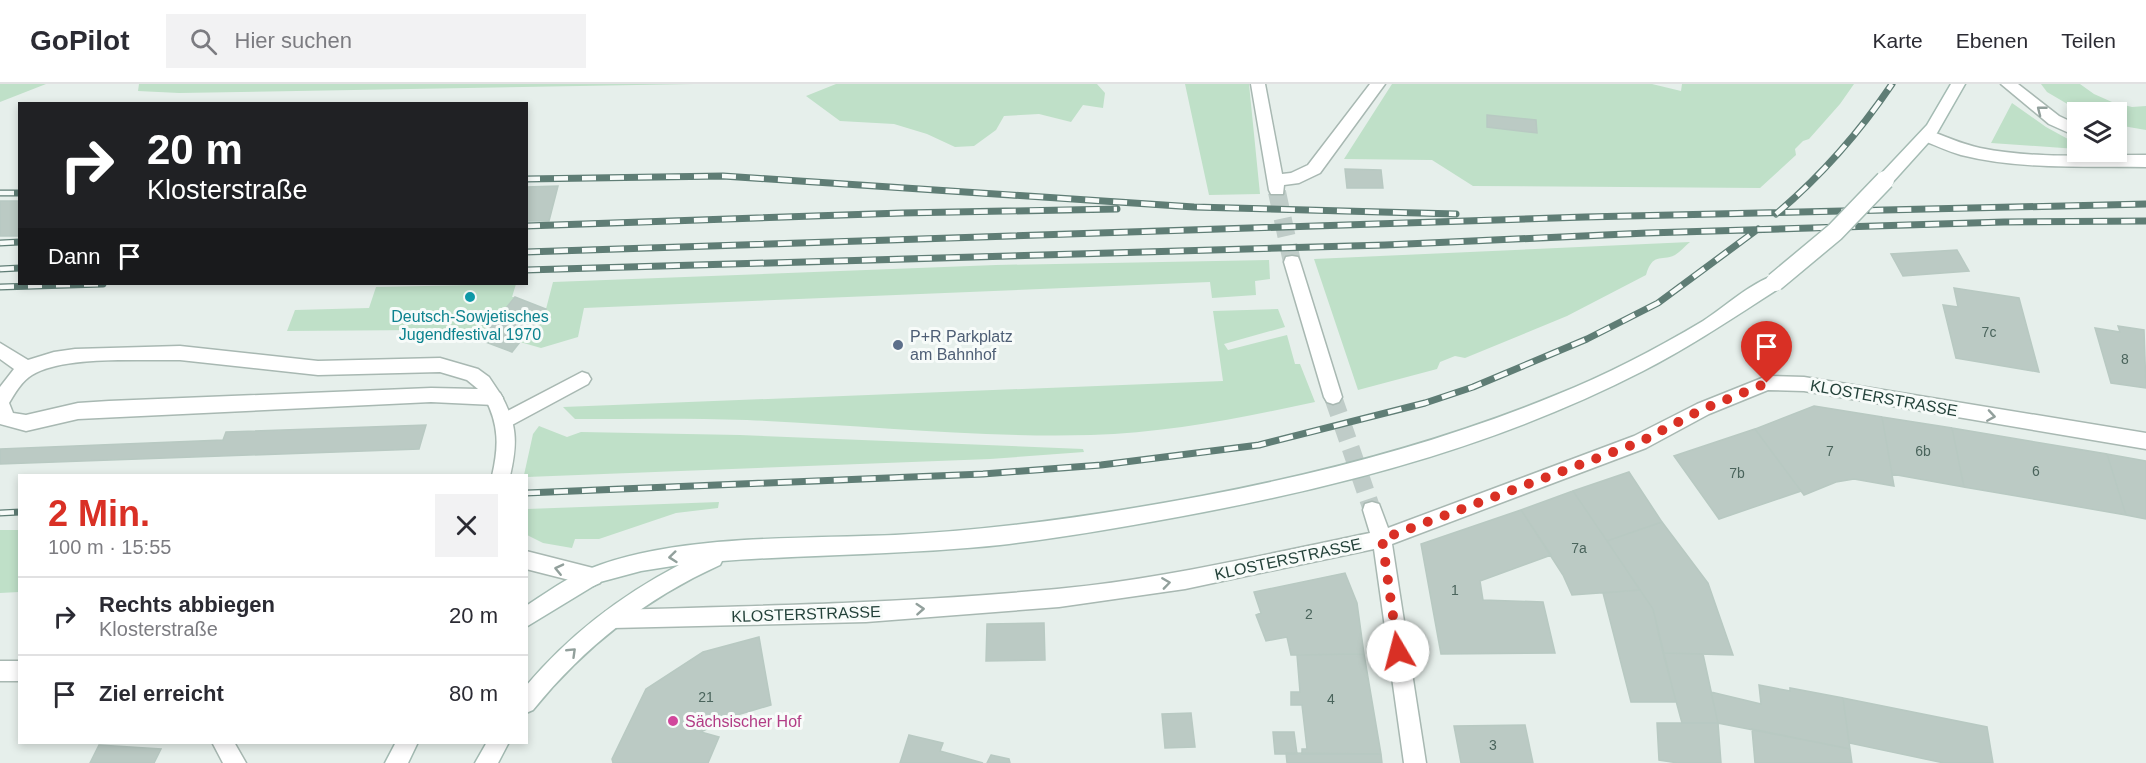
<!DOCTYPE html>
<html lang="de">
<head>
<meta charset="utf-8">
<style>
	:root { --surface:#fff; --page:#f2f2f3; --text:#2b2b33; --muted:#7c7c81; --line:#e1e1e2; --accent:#d93025 }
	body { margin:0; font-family:Helvetica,sans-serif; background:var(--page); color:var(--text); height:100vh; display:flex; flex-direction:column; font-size:22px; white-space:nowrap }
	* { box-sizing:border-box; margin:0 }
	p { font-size:20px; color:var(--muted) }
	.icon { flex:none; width:33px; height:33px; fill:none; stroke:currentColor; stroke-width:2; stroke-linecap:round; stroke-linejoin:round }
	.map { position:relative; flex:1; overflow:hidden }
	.details { position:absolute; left:18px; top:390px; width:510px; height:270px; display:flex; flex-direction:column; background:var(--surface); border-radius:0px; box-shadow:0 3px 9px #0003 }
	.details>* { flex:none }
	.hud { position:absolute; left:18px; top:18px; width:510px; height:183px; border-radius:0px; box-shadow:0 3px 9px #0003; background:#202124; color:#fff; overflow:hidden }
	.controls { position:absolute; left:2067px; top:18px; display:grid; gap:12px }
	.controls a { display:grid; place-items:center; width:60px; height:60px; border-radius:0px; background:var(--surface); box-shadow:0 3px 9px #0003; font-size:30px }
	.pin { position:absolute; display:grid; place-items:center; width:51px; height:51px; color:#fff; margin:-62px -26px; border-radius:50% 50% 50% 0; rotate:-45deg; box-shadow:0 0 6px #0007 }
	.pin .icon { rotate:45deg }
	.me { position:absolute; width:66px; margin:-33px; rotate:352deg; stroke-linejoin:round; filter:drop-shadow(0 0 4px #0008) }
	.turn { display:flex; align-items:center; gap:21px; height:126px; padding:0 30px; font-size:27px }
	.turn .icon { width:78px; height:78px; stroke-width:2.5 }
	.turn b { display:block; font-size:42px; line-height:51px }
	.then { display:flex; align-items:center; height:57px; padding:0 30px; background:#0003; gap:12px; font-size:22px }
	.round { display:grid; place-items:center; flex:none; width:63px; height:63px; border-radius:0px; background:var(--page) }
	.summary { display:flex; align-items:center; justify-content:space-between; height:102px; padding:0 30px }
	h1 { font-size:36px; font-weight:800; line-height:45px; color:var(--accent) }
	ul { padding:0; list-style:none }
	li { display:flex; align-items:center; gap:18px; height:78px; padding:0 30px; border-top:2px solid var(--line) }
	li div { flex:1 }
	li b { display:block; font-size:22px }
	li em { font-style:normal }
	header { display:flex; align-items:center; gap:36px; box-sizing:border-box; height:84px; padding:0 30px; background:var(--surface); border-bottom:2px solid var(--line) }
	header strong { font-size:28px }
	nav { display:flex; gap:33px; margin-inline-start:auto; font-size:21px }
	.search { width:420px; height:54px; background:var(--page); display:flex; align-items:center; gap:15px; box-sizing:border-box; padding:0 21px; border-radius:0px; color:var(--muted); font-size:22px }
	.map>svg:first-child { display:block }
</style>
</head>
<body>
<header>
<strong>GoPilot</strong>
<div class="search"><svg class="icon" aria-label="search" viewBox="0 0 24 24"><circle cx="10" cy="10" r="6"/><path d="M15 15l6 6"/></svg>Hier suchen</div>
<nav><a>Karte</a><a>Ebenen</a><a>Teilen</a></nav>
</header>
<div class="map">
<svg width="2146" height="679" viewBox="0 0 2146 679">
	<rect width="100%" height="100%" fill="#e6efeb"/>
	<path fill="#bfe0c8" d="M 0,0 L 46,0 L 0,18 Z
		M 139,0 L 694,0 L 179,9 L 138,7 Z
		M 836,0 L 1097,0 L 1105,9 L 1103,24 L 1083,21 L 1071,38 L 1039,30 L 1004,32 L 996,46 L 974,62 L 955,63 L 927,50 L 894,40 L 840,37 L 806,12 Z
		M 1185,0 L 1249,0 L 1260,110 L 1209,111 Z
		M 1392,0 L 1652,0 L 1681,7 L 1682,0 L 1854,0 L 1840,20 L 1809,55 L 1803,57 L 1795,65 L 1796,71 L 1760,104 L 1473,102 L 1432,76 L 1344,75 Z
		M 2041,0 L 2080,0 L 2094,10 L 2112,18 L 2132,23 L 2146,22 L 2146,46 L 2117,41 L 2116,28 L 2081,28 L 2047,8 Z
		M 2012,19 L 2046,43 L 2077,60 L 2077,65 L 1991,59 Z
		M 1690,158 C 1685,162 1680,168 1675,171 C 1660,178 1653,168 1646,191 L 1567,232 L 1465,274 L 1455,272 L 1440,278 L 1437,285 L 1358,306 L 1314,175 Z
		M 1269,176 L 1270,195 L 1255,197 L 1256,211 L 1212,214 L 1210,198 L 584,224 L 578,253 L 541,264 L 520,258 L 546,225 L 553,198 L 996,181 Z
		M 516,200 L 512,213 L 515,213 L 483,253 L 422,246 L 287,247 L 295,226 L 369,224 L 376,203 Z
		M 1278,225 L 1285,243 L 1224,260 L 1228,266 L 1287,251 L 1295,280 L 1300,280 L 1315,318 C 1241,334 1167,349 1091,351 C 976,354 862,341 747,336 C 690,334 633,335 575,335 L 563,323 L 1223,297 L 1213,227 Z
		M 539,342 L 567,353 L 581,348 L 740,351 L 1083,365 L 1084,368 L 990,375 L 527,393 L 524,391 L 533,350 Z
		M 719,418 L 718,424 L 676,429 L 599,455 L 575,455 L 572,464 L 543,459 L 527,451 L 527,425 Z
		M 0,446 L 19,446 L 19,508 L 0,509 Z"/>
	<path fill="#bbcac4" stroke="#b8c9c2" stroke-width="1.5" d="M 1487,31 L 1536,36 L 1537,49 L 1487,43 Z
		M 1345,85 L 1381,86 L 1383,104 L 1347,104 Z
		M 558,102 L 549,137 L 526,137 L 526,103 Z
		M 0,117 L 20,117 L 20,152 L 0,152 Z
		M 1957,166 L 1969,187 L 1903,192 L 1891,170 Z
		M 1954,204 L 2019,214 L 2039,288 L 1956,274 L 1943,221 L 1958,223 Z
		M 515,213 L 546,225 L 512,268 L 480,256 Z
		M 2118,242 L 2144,246 L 2146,304 L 2111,299 L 2095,244 L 2120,248 Z
		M 1814,322 L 1882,333 L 1894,402 L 1854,395 L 1836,398 L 1804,411 L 1755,345 Z
		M 1882,333 L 1952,344 L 1964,403 L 1892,390 Z
		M 426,341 L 419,365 L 0,380 L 0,365 L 223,356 L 226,348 Z
		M 1952,344 L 2107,370 L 2126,431 L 1964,403 Z
		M 1755,345 L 1801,407 L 1719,435 L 1674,372 Z
		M 2107,370 L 2146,377 L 2146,435 L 2126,431 Z
		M 1629,388 L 1662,438 L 1607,457 L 1573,407 Z
		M 1573,407 L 1607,457 L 1640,506 L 1572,511 L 1563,491 L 1521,426 Z
		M 1521,426 L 1551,471 L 1480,497 L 1483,516 L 1543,518 L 1555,569 L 1441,570 L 1421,460 Z
		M 1662,438 L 1708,499 L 1733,571 L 1663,569 L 1653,525 L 1607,457 Z
		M 1345,489 L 1357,519 L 1364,570 L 1291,571 L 1287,553 L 1266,557 L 1256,531 L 1261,529 L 1254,508 Z
		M 1640,506 L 1653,525 L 1676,618 L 1631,618 L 1603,509 Z
		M 1044,539 L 1045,576 L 986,577 L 987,540 Z
		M 759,553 L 771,621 L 727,634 L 701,648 L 719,653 L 708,679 L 613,679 L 612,675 L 646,605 L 703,568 Z
		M 1663,569 L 1703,570 L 1718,639 L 1682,639 Z
		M 1364,570 L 1381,670 L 1302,670 L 1302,665 L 1307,665 L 1302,621 L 1291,621 L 1291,608 L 1300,608 L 1297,571 Z
		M 1759,601 L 1790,607 L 1790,604 L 1843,614 L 1850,665 L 1718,639 L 1711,608 L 1761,620 Z
		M 1843,614 L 1987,643 L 1993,679 L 1944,679 L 1849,659 Z
		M 1191,629 L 1195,663 L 1165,664 L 1162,630 Z
		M 1657,639 L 1718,639 L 1721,679 L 1678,679 L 1659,676 Z
		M 1525,641 L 1533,679 L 1461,679 L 1454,642 Z
		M 1752,645 L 1850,665 L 1852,679 L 1755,679 Z
		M 1273,648 L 1294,648 L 1297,670 L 1275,670 Z
		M 909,651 L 943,659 L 940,667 L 983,679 L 900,679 Z
		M 99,661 L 161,665 L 154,679 L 90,679 Z
		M 1286,669 L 1381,670 L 1382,679 L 1287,679 Z
		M 991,671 L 1009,675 L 1010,679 L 987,679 Z"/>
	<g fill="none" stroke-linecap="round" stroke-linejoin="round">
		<path stroke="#bfccc8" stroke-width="18" stroke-dasharray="18 9" stroke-linecap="butt" d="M 1277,108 L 1292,178
			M 1333,313 L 1372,426"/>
		<g stroke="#a8b8b2" stroke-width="3">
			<path id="lane" d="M 0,259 L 28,276 L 54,268 L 75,265 L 180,262 L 318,277 L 440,274 L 478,285 L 489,293 L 503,314 L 500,319 L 494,321 L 431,318 L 78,335 L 26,347 L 0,340 L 0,303 L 14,285 L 0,275 ZM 180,276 L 318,291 L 440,288 L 467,296 L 478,305 L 431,304 L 109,317 L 78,319 L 26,331 L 13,329 L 9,319 C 15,309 22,297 32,291 C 63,271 143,277 180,276 Z
				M 582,288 L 588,290 L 591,295 L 588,300 L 512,341 L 506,344 L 500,341 L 497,336 L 500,331 Z
				M 0,577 L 20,577 L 20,597 L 0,597 Z
				M 212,658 L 234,658 L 246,679 L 223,679 Z"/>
		</g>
		<g stroke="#a8b8b2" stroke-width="3">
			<path id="street" d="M 1251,0 L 1265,0 L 1282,90 L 1291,89 L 1308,81 L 1370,0 L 1385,0 L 1320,89 L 1299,99 L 1284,101 L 1283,110 L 1271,110 L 1269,106 Z
				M 2001,0 L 2018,0 L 2059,32 L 2078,41 L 2078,53 L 2049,40 Z
				M 1927,46 C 1945,52 1961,60 1980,64 C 2034,75 2091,71 2146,71 L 2146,83 C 2085,82 2021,86 1961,71 C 1947,67 1935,61 1922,56 L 1919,52 L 1922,48 Z
				M 1292,172 L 1298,173 L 1300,178 L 1342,313 L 1339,318 L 1333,320 L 1327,318 L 1324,313 L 1284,178 L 1286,173 Z
				M 1767,292 L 1804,293 L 2146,349 L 2146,365 L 1804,307 L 1768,306 L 1709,330 L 1646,364 L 1392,460 L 1426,679 L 1404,679 L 1374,465 L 1185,505 L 1059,523 L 866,538 L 612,544 L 605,542 L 602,535 L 605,528 L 612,526 C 761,522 909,519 1057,505 C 1163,495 1267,470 1370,449 L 1363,426 L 1365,420 L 1372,418 L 1379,420 L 1388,444 L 1634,352 L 1697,320 Z
				M 494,307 L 500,309 C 517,340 518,357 510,392 L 492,392 C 499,362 499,341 485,314 L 488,309 Z
				M 526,467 L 593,484 L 600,487 L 603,493 L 600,499 L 593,502 L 526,485 Z"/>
		</g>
		<g stroke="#a4bbb3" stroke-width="3">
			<path id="secondary" d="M 1951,0 L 1965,0 L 1937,49 L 1891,100 L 1879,100 L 1877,96 L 1879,92 L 1927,41 Z
				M 1775,191 L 1781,193 L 1783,198 L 1781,203 C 1736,232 1691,262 1643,287 C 1505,358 1355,399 1204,428 C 1136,441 1068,453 1000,461 C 908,471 814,470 722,477 L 720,481 C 645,515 585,562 533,626 L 526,629 L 526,602 C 569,551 620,512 679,481 L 641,487 L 600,498 L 526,543 L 526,522 C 546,509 566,494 589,485 C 675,450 801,455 895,451 C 998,446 1100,431 1202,412 C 1323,389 1441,358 1556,311 C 1606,291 1656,265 1703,237 C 1726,222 1749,200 1775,191 Z
				M 396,658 L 418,658 L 408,679 L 385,679 Z
				M 487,658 L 509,658 L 498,679 L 475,679 Z"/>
		</g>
		<use href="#lane" fill="#fff" fill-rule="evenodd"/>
		<use href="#street" fill="#fff" fill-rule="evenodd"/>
		<use href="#secondary" fill="#fff" fill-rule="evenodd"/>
		<g stroke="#5f7d75" stroke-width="7">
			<path id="rail" d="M 526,95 L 723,92 L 1194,123 L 1456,130
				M 0,109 L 20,109
				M 1776,130 C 1821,92 1859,49 1892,0
				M 526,142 L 902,129 L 1117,125
				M 0,159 L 20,158
				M 526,168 L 1585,133 L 2146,120
				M 0,185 L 20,184
				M 526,186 L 1385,161 L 1647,149 L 2004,138 L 2146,137
				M 0,203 L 103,200
				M 526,409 L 983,390 L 1101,381 L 1259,361 L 1425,319 L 1473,303 L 1587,255 L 1658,219 L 1758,145
				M 0,429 L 20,428"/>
		</g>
		<use href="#rail" stroke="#f7fbf9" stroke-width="4.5" stroke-dasharray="14" stroke-linecap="butt"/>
		<g stroke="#a4bbb3" stroke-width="21" stroke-linecap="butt">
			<path id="secondary-bridge" d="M 1775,198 L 1835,148 L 1885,96"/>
		</g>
		<use href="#secondary-bridge" stroke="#fff" stroke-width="18"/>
	</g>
	<defs><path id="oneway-chevron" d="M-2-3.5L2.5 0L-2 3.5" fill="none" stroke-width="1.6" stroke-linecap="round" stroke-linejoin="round" transform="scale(1.5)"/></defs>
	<g stroke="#92a09c">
		<use href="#oneway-chevron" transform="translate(2041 26) rotate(-142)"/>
		<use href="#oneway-chevron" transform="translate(1991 332) rotate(9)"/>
		<use href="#oneway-chevron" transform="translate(673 473) rotate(174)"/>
		<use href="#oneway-chevron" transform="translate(559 485) rotate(-167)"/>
		<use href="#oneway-chevron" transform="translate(1166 499) rotate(-8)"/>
		<use href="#oneway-chevron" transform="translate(920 525) rotate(-4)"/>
		<use href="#oneway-chevron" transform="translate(572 568) rotate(-44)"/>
	</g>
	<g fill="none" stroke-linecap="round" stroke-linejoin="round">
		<path stroke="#d93025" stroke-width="10" stroke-dasharray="0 18" d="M 1398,567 L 1382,455 L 1640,358 L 1703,325 L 1767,299"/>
	</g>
	<circle fill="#0f9aa8" stroke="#f7fbf9" stroke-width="2" cx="470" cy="213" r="6"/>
	<circle fill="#5c6f8a" stroke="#f7fbf9" stroke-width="2" cx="898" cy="261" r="6"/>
	<circle fill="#d1479c" stroke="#f7fbf9" stroke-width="2" cx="673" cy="637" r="6"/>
	<g text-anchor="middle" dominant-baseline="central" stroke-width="6" stroke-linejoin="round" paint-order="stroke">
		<g font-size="14" fill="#4a645c">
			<text x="1989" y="248">7c</text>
			<text x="2125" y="275">8</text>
			<text x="1830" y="367">7</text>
			<text x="1923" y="367">6b</text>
			<text x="2036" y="387">6</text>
			<text x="1737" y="389">7b</text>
			<text x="1579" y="464">7a</text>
			<text x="1455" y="506">1</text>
			<text x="1309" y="530">2</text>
			<text x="706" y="613">21</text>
			<text x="1331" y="615">4</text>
			<text x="1493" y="661">3</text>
		</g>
		<g font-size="16" fill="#0d838f" stroke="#f7fbf9">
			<text x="470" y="232">Deutsch-Sowjetisches<tspan x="470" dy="18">Jugendfestival 1970</tspan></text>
		</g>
		<g font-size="16" fill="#4e5e75" stroke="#f7fbf9" text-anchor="start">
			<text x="910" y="252">P+R Parkplatz<tspan x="910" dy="18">am Bahnhof</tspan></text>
		</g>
		<g font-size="16" fill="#24423a" stroke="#f7fbf9">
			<text transform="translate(1884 314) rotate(10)">KLOSTERSTRASSE</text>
			<text transform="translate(1288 475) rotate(-12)">KLOSTERSTRASSE</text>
			<text transform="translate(806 530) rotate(-2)">KLOSTERSTRASSE</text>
		</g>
		<g font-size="16" fill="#b23c85" stroke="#f7fbf9" text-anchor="start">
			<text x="685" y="637">Sächsischer Hof</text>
		</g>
	</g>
</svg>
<div class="controls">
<a><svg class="icon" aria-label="layers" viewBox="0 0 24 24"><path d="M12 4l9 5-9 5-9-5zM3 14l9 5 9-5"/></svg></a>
</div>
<div class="pin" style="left:1767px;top:299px;background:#d93025"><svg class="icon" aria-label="arrive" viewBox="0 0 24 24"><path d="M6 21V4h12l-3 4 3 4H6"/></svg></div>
<svg class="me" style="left:1398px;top:567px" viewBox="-20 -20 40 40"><circle r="19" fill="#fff"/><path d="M0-13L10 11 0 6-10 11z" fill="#d93025"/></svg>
<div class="hud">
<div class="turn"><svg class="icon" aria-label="right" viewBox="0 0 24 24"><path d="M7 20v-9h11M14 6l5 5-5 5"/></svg><div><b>20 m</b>Klosterstraße</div></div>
<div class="then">Dann<svg class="icon" aria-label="arrive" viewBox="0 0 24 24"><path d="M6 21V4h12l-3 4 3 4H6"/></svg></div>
</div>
<section class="details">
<div class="summary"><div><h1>2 Min.</h1><p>100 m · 15:55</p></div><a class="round"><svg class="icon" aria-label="close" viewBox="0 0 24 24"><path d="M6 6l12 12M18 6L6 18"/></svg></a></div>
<ul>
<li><svg class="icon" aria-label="right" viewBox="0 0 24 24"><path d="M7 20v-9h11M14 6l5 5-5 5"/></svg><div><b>Rechts abbiegen</b><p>Klosterstraße</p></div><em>20 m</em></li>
<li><svg class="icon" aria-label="arrive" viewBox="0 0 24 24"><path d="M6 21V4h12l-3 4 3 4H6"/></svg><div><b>Ziel erreicht</b></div><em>80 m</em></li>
</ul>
</section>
</div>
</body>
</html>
